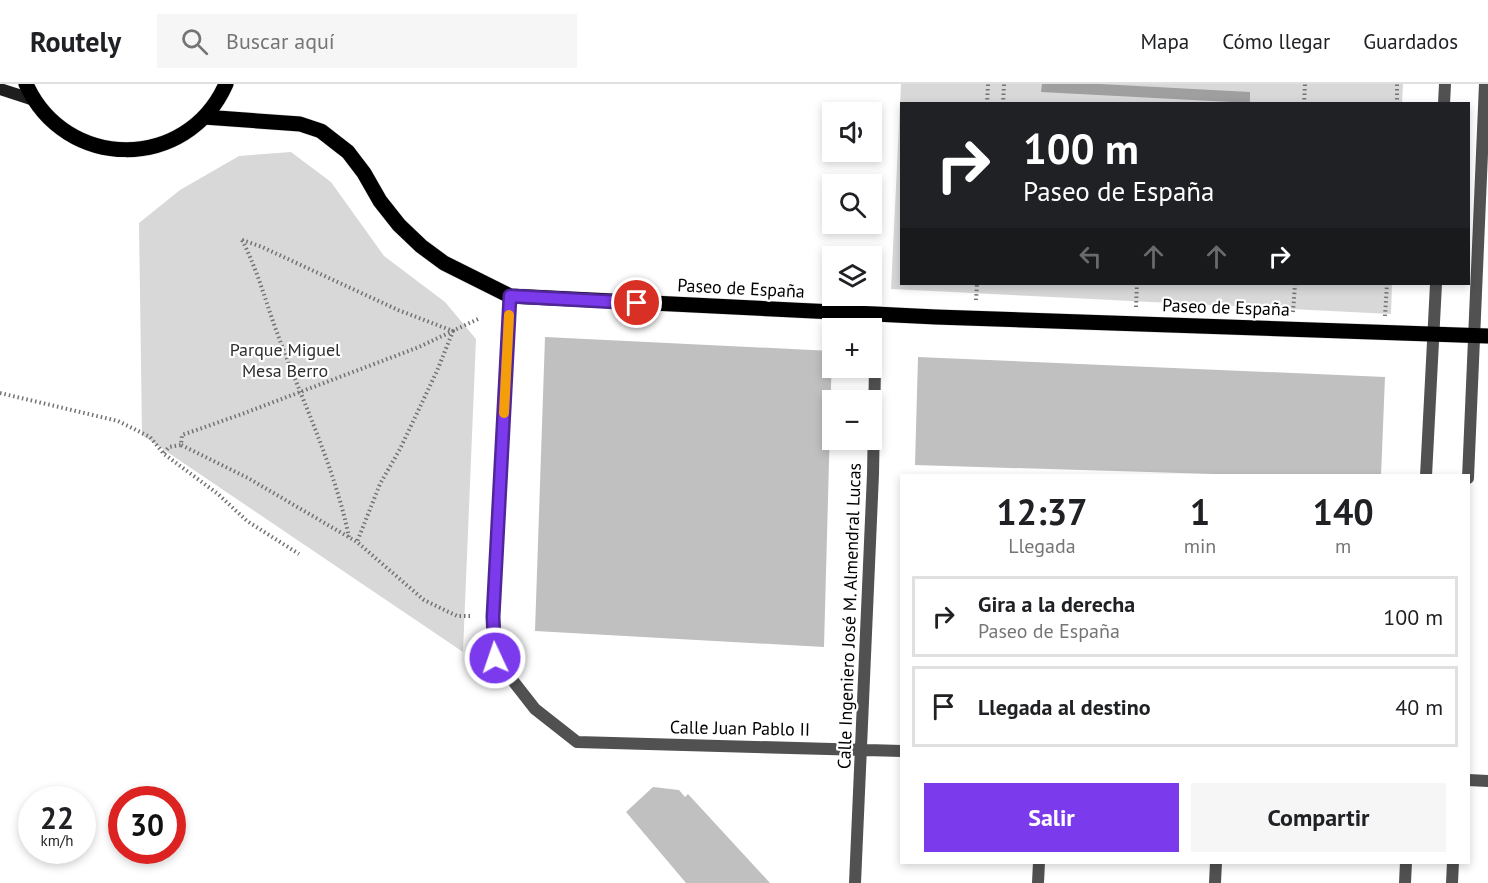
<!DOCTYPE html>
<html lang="es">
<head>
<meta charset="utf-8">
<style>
	:root { --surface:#fff; --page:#f6f6f6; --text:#202124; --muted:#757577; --line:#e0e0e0; --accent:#7c3aed }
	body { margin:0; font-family:"PT Sans",sans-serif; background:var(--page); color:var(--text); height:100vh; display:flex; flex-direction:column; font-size:22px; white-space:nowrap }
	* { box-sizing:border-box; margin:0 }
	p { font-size:20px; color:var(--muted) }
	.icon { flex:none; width:33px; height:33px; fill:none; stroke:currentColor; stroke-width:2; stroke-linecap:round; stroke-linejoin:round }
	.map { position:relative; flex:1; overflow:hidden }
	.panel { position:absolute; left:900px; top:390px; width:570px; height:390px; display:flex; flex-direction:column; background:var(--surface); border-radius:0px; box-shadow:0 3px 9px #0003 }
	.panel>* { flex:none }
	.guide { position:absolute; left:900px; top:18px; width:570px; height:183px; border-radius:0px; box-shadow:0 3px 9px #0003; background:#202124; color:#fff; overflow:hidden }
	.controls { position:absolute; left:822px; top:18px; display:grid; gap:12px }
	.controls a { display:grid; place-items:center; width:60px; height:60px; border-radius:0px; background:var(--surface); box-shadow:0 3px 9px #0003; font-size:30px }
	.speed { position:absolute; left:18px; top:702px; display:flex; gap:12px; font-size:30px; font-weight:700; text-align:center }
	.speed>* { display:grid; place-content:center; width:78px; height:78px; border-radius:50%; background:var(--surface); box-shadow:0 3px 9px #0003; line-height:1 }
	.speed small { font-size:15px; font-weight:400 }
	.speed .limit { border:9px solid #d22; background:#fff; color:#111 }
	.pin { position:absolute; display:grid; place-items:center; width:51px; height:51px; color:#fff; margin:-26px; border:3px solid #fff; border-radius:50%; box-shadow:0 2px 6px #0007 }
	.me { position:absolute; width:66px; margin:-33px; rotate:357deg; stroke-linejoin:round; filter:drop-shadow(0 0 4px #0008) }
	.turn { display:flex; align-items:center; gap:21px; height:126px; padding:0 24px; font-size:27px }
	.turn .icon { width:78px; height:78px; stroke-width:2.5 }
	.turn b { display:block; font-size:42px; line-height:51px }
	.lanes { display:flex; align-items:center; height:57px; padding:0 24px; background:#0003; justify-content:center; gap:30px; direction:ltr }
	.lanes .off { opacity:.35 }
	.eta { display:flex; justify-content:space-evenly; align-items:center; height:102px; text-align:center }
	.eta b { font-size:36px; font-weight:700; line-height:42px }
	.button { display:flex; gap:12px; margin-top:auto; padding:12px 24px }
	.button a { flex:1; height:69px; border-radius:0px; background:var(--accent); color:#fff; font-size:24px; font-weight:700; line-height:69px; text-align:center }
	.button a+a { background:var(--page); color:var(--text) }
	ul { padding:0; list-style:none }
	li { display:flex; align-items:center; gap:18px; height:81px; margin:0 12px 9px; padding:0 12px; border:3px solid var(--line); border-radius:0px }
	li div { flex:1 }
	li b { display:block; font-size:22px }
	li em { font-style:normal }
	header { display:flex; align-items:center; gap:36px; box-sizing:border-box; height:84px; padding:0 30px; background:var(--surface); border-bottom:2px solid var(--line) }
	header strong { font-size:28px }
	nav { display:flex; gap:33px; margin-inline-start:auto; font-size:21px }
	.search { width:420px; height:54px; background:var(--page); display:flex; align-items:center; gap:15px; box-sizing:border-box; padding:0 21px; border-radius:0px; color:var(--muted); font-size:22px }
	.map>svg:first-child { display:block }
</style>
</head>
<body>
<header>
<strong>Routely</strong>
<div class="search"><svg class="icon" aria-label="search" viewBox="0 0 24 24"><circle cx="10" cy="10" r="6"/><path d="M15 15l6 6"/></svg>Buscar aquí</div>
<nav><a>Mapa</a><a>Cómo llegar</a><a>Guardados</a></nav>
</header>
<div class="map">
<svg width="1488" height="799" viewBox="0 0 1488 799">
	<rect width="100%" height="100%" fill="#fff"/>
	<path fill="#d8d8d8" d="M 901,0 L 1403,0 L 1402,20 L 902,20 L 902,200 L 1392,200 L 1391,230 L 891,205 Z
		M 291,68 L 331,98 L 384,172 L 445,218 L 476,255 L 463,568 L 142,351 L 139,139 L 180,106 L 239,72 Z"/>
	<path fill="#9f9f9f" d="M 1042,0 L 1100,0 L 1250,8 L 1250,19 L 1041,8 Z"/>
	<path fill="#c0c0c0" d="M 545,253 L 832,267 L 824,563 L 535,547 Z
		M 918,273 L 1385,293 L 1381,392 L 1277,392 L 915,381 Z
		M 653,703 L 679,706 L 685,713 L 688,710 L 770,799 L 686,799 L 626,728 Z"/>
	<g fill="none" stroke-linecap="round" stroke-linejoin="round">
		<g stroke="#dbdbdb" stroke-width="16">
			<path id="primary" d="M 26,0 C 65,87 187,88 226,0
				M 204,33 L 300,40 L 321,47 L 348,68 L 364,89 L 380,117 L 399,141 L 421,162 L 444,179 L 510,212 L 936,233 L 1488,252"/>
		</g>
		<path stroke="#737373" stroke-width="4" stroke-dasharray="1.5 3" stroke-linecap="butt" d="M 987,20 L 988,0
			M 1003,20 L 1004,0
			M 1304,20 L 1305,0
			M 1397,20 L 1397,0
			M 242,156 L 262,163 L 398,226 L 453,247 L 437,287 L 400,365 L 380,400 L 357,458
			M 242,156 C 257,185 265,215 276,246 C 301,314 334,381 349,453
			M 976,216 L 977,200
			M 1136,223 L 1137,200
			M 1293,228 L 1295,200
			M 1385,232 L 1387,200
			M 0,309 L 118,337 L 150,353 L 164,370 L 218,410 L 247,437 L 299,470
			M 164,369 L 169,363 L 181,361
			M 470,532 L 457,532 L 424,516 L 357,458 L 248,394 L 181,361 L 182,351 L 242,330 L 419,263 L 478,235"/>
		<path stroke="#515151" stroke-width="12" d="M 1444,20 L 1445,0
			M 510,212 L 493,533 L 495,574 L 535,625 L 577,658 L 902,667
			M 1426,392 L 1436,200
			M 1468,394 L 1485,0
			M 1468,696 L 1488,697
			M 855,799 L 873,390 L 876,230
			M 1038,799 L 1039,778
			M 1215,799 L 1216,778
			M 1405,799 L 1406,778
			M 1452,799 L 1453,778"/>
		<path stroke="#1e1e1e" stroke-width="12" d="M 0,5 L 34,16"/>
		<use href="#primary" stroke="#000" stroke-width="15"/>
	</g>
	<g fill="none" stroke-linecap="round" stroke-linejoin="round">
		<g stroke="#51269a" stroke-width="15">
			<path id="route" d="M 495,574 L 493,533 L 510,212 L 637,219"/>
		</g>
		<use href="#route" stroke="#7c3aed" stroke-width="10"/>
		<path stroke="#f59e0b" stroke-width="10" d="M 504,329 L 509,231"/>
	</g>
	<g text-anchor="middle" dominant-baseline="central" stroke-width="4.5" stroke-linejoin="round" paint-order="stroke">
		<g font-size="18" fill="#000" stroke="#fff">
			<text transform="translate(741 204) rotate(3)">Paseo de España</text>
			<text transform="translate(1226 223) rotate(2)">Paseo de España</text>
			<text transform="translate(849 532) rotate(-88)">Calle Ingeniero José M. Almendral Lucas</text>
			<text transform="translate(740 644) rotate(1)">Calle Juan Pablo II</text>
		</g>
		<g font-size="18" fill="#2f2f2f" stroke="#fff">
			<text x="285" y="265">Parque Miguel<tspan x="285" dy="21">Mesa Berro</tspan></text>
		</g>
	</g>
</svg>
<div class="controls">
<a><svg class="icon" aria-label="sound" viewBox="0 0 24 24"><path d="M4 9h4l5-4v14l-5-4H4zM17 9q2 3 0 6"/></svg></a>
<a><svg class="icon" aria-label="search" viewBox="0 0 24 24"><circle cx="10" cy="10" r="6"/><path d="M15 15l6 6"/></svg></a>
<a><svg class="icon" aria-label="layers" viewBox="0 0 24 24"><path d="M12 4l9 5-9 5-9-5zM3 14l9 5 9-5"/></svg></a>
<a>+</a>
<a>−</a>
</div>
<div class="speed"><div>22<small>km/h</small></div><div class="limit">30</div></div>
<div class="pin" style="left:637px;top:219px;background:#d93025"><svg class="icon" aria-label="arrive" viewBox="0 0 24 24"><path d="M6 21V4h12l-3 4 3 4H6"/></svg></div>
<svg class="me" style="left:495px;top:574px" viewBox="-20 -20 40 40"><circle r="17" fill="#7c3aed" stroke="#fff" stroke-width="3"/><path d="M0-11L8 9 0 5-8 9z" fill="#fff"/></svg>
<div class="guide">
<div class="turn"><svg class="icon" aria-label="right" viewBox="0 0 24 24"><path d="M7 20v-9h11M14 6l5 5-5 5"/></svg><div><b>100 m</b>Paseo de España</div></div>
<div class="lanes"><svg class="icon off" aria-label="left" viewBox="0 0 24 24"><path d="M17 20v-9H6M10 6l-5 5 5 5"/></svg><svg class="icon off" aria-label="ahead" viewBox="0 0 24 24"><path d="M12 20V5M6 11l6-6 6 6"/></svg><svg class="icon off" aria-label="ahead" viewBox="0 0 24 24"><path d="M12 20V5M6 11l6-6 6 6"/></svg><svg class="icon" aria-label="right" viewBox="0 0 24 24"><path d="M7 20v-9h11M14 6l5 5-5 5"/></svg></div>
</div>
<section class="panel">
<div class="eta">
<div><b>12:37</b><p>Llegada</p></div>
<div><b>1</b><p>min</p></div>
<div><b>140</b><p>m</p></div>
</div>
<ul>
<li><svg class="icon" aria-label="right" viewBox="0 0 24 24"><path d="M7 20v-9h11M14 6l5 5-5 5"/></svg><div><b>Gira a la derecha</b><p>Paseo de España</p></div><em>100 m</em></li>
<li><svg class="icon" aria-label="arrive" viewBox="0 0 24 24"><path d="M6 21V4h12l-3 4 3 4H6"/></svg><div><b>Llegada al destino</b></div><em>40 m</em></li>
</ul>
<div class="button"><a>Salir</a><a>Compartir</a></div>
</section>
</div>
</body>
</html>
